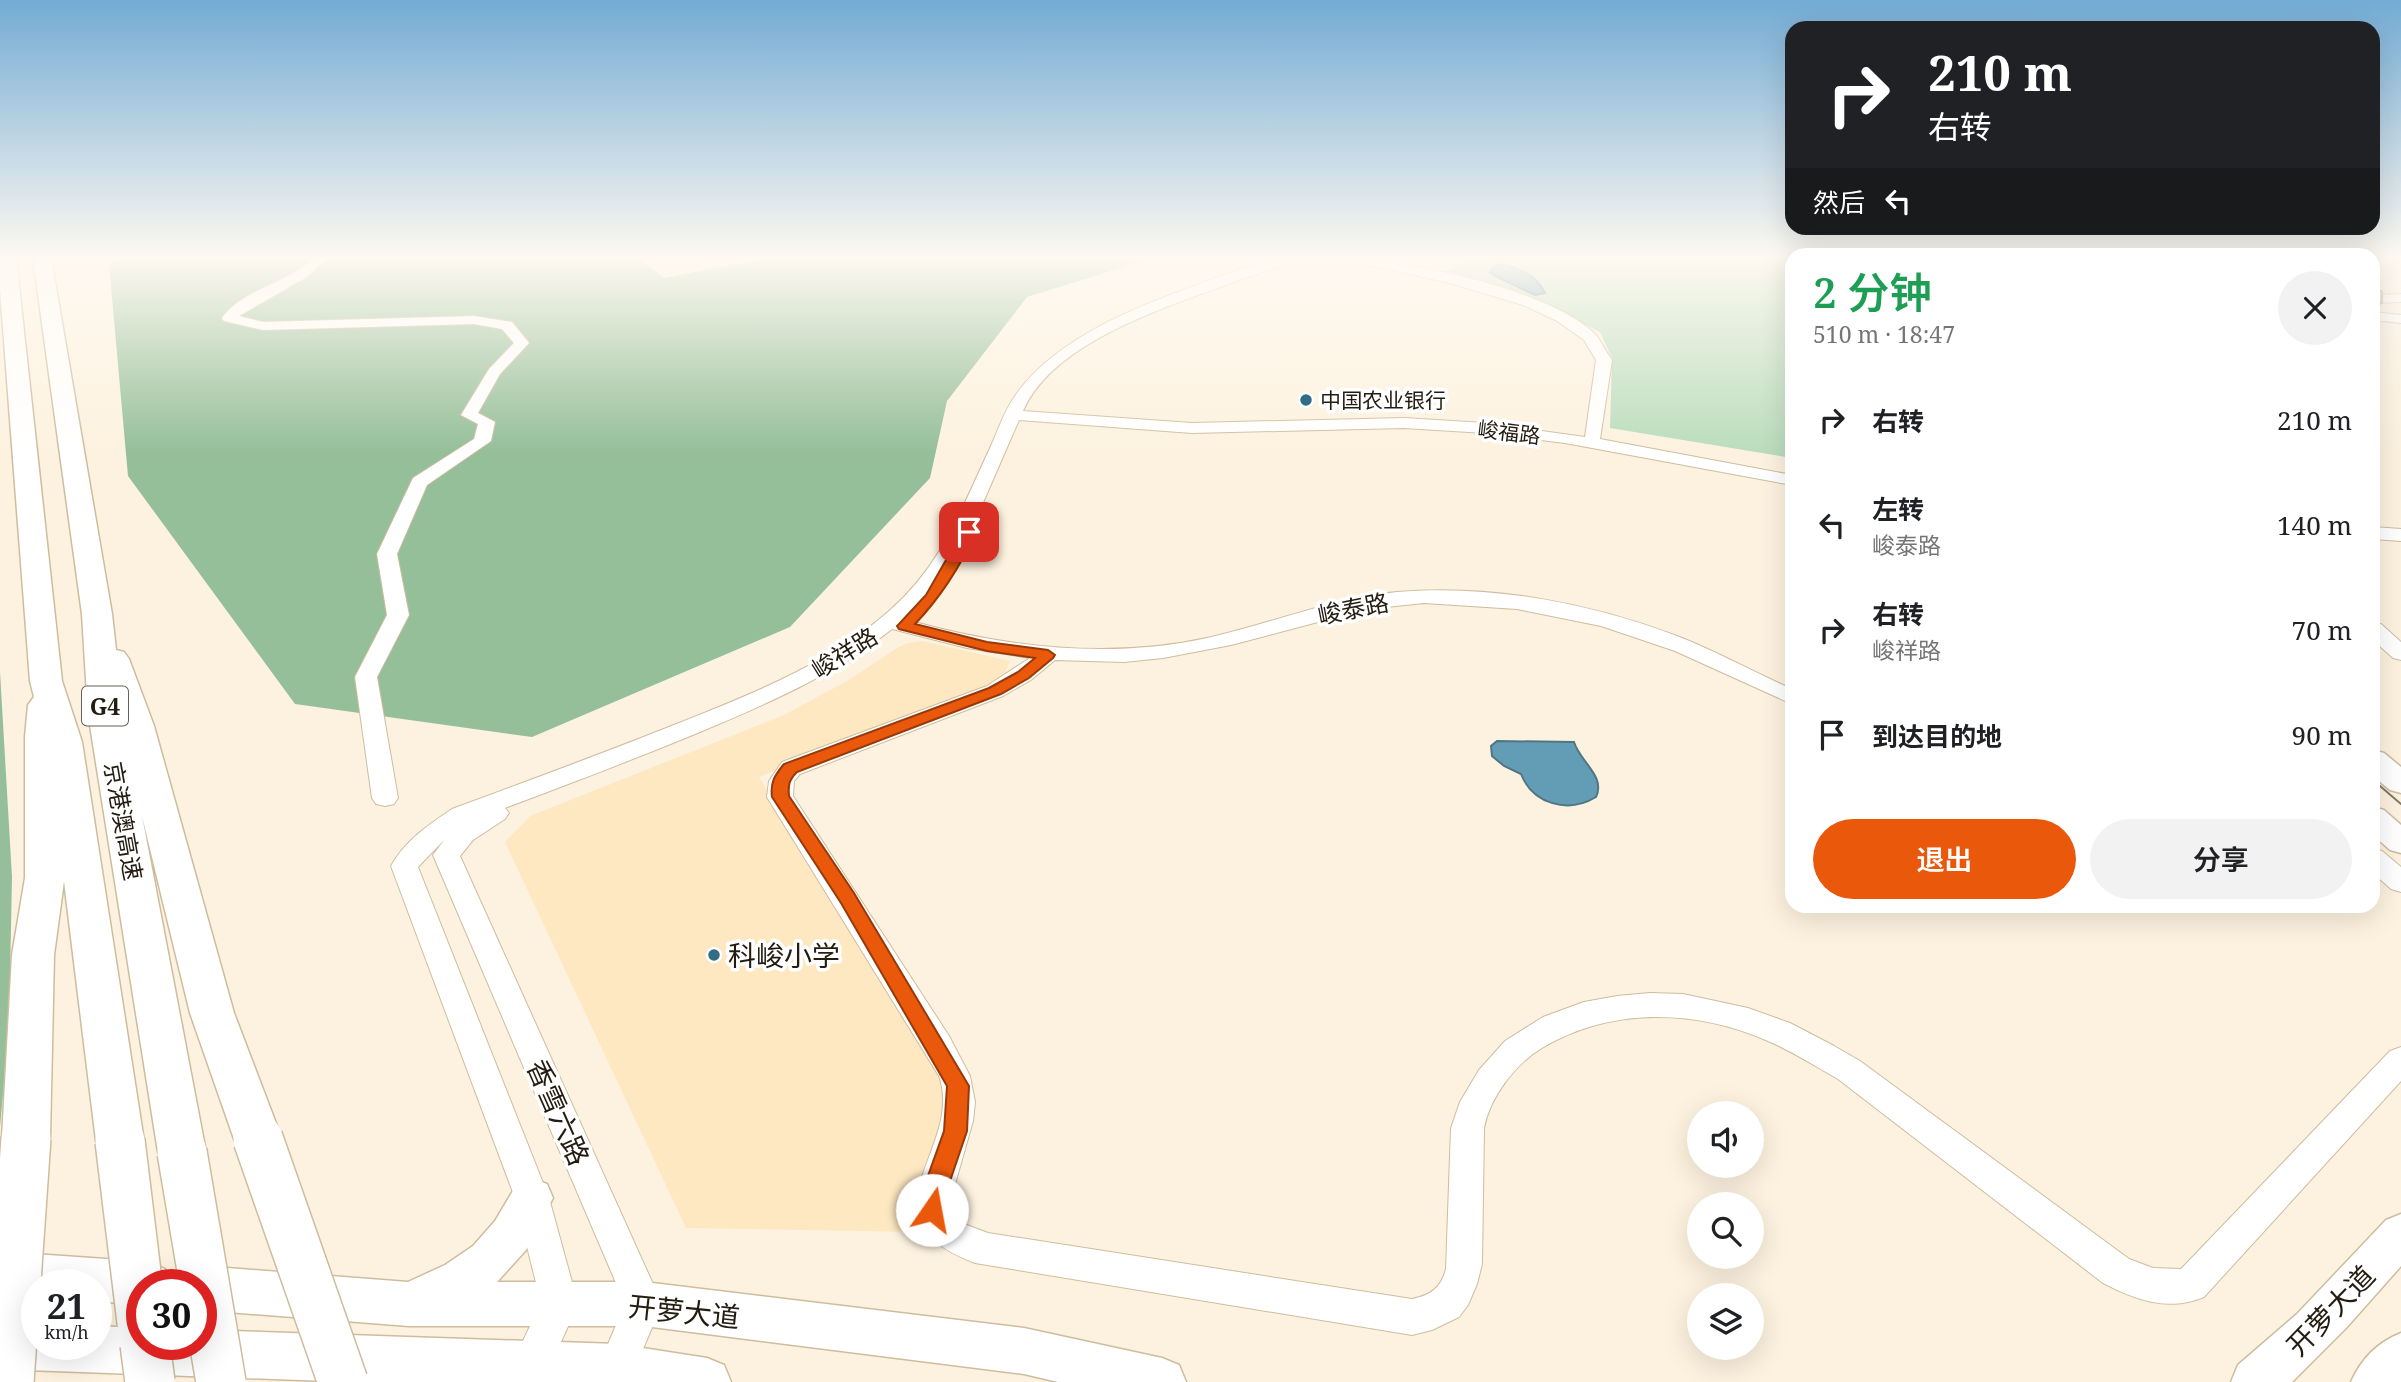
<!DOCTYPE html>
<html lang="zh">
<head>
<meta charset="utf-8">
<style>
	:root { --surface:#fff; --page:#f2f2f2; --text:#202124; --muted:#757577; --accent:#ea580c }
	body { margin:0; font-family:"Noto Serif","Noto Sans SC",serif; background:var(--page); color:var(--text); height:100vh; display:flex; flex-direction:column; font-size:26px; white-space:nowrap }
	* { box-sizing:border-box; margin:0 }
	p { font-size:23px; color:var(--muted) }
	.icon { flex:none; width:38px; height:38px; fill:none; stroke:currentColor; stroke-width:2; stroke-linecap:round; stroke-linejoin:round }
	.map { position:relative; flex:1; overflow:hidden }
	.details { position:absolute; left:1785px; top:248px; width:595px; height:665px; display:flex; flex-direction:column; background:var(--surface); border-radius:21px; box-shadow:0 7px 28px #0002 }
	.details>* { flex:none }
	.guide { position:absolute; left:1785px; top:21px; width:595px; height:214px; border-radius:21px; box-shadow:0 7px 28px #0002; background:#202124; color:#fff; overflow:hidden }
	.buttons { position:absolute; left:1687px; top:1101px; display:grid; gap:14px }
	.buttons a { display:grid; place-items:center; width:77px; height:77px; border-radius:50%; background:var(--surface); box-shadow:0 7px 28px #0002; font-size:35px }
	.speed { position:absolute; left:21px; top:1269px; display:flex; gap:14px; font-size:35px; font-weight:700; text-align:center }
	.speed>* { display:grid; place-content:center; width:91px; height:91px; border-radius:50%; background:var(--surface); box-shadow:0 7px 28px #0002; line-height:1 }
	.speed small { font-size:18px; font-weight:400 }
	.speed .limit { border:10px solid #d22; background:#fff; color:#111 }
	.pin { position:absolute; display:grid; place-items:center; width:60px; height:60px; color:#fff; margin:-30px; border-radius:14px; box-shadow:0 4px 10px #0006 }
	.me { position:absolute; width:77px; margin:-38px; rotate:12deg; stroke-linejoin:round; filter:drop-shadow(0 0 5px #0008) }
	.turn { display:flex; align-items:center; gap:24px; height:147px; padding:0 28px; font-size:32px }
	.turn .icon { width:91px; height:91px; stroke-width:2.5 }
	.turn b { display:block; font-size:49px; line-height:60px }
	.then { display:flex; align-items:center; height:66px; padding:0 28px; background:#0003; gap:14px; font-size:26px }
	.round { display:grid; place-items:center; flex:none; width:74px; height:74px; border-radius:37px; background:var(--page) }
	.head { display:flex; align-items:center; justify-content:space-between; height:119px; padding:0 28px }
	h1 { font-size:42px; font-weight:600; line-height:52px; color:#1e9e55 }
	.button { display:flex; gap:14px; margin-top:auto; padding:14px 28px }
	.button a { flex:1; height:80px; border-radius:42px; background:var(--accent); color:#fff; font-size:28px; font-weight:600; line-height:80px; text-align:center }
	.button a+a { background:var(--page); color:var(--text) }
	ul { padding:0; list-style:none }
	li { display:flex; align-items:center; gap:21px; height:105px; padding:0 28px }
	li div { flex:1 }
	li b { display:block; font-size:26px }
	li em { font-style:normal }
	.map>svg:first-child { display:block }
</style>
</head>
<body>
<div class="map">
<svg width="2401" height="1382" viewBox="0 0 2401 1382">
	<rect width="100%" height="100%" fill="#fdf2df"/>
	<path fill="#fee8c2" d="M 922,641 L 1010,661 L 1000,685 L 759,777 L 940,1068 L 949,1101 L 918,1232 L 686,1228 L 505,842 L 530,816 L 784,715 L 849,680 L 897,648 L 908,643 Z"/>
	<path fill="#baddbd" d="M 1478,258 L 1792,258 L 1792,458 L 1610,428 L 1612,358 L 1600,332 L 1530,296 L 1441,272 Z"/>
	<path fill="#95bf99" d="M 122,258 L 637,258 L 664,278 L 769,258 L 1153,258 L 1027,297 L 947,401 L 930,478 L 790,627 L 532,737 L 295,704 L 128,476 L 109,264 Z
		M 0,672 L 12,877 L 9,1028 L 0,1127 Z"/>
	<path fill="#639db5" stroke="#507684" stroke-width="2" d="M 1498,264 C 1517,267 1536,274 1545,293 L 1535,295 L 1495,276 L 1490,272 Z
		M 1497,741 L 1574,742 C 1580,762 1606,776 1596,797 C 1568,814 1533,804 1521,774 L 1504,766 L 1492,756 L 1491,746 Z"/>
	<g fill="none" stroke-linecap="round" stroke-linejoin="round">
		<g stroke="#cebc9e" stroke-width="2">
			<path id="minor" d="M 314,258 L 328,258 L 305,278 L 239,316 L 263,322 L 474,316 L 512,322 L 529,343 L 500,374 L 478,413 L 495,422 L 491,441 L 427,485 L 397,554 L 409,615 L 377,677 L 398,798 L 394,804 L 385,806 L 376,804 L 372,798 L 355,677 L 387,615 L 377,554 L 413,478 L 474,439 L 478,424 L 461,415 L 489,369 L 514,343 L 502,329 L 474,324 L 263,330 L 224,321 L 222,318 C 244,288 288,284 314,258 Z
				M 1271,258 L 1290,258 C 1276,270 1253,275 1236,281 C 1169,307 1054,340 1023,411 L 1192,423 L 1404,418 L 1485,423 L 1585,437 L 1596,360 L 1584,340 L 1557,321 L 1523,305 L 1446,282 L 1335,258 C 1399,258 1547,288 1594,333 C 1601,340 1606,352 1612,360 L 1600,439 L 1792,475 L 1792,485 L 1565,443 L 1485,433 L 1404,428 L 1192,433 L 1019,420 L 962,551 L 933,591 L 904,619 C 1002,647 1106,660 1207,638 C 1270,624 1332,598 1397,592 C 1490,584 1590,603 1677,636 C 1716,651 1753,672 1792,689 L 1792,704 L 1675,651 L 1601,626 L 1517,609 L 1424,603 L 1367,609 L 1231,645 L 1163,658 L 1124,662 L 1055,660 L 1031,680 L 1003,696 L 800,774 L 794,781 L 793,796 L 949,1036 L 970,1076 L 975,1102 L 973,1121 L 951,1198 L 952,1212 L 964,1224 L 988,1233 L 1412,1299 C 1431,1295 1441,1288 1446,1269 L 1451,1128 L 1460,1102 L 1479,1070 L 1505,1041 L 1543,1017 L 1584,1002 L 1617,996 L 1650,993 L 1683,994 L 1748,1008 L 1790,1023 L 1834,1046 L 1860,1061 L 2129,1259 L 2153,1268 L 2181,1269 L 2390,1051 L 2401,1047 L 2401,1081 L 2204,1297 C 2168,1312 2136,1300 2103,1283 L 1838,1079 C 1815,1066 1792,1051 1768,1041 C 1695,1009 1611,1007 1542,1048 C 1515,1064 1490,1097 1484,1128 L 1482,1264 L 1477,1284 L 1468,1305 L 1459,1317 L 1432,1330 L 1412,1335 L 975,1263 C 853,1217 965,1150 939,1076 L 767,797 L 769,781 L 782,762 L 987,686 L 1030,658 L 967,648 L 892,629 C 833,676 764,705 695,734 C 632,760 569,784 505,808 L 509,813 L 505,819 L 473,840 L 460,856 L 662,1304 L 629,1382 L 603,1382 L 598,1368 L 625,1304 L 433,855 L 445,839 L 418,867 L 549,1198 L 578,1304 L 544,1380 L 538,1382 L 516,1380 L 511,1366 L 541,1303 L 515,1198 L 391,866 C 405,841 428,825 452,809 C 528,781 604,753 679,723 C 752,694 828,664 888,612 C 942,565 960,512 990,448 C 998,431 1004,411 1015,396 C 1067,321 1188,290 1271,258 Z
				M 1430,258 L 1472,258 L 1458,265 Z
				M 2401,294 L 2401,302 L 2373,303 L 2373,295 Z
				M 2373,312 L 2401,315 L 2401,323 L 2373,320 Z
				M 2373,527 L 2401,529 L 2401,541 L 2373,539 Z
				M 2373,623 L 2381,624 L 2401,642 L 2401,660 L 2393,658 L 2373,640 Z
				M 2373,849 L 2382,851 L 2401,867 L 2401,892 L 2391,889 L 2373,873 Z"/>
		</g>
		<g stroke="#cebc9e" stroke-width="3">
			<path id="major" d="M 2373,750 L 2384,753 L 2401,767 L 2401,793 L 2390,790 L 2373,776 Z
				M 2373,807 L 2384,810 L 2401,825 L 2401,853 L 2390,850 L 2373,835 Z
				M 532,1179 L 547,1184 L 553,1198 L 526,1250 L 497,1282 L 644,1282 L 1024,1328 L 1162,1358 L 1179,1365 L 1186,1382 L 1058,1382 L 1024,1374 L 644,1326 L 409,1326 L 201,1310 L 201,1284 L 180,1284 L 185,1273 L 201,1266 L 408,1282 L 445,1265 L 473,1246 L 495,1221 L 517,1184 Z
				M 2401,1214 L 2401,1266 L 2347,1327 L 2292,1382 L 2231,1382 L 2238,1365 L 2297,1314 L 2386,1220 Z
				M 5,1252 L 149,1262 L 165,1269 L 171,1284 L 142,1284 L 142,1305 L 96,1301 L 96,1284 L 37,1284 L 37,1297 L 0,1292 L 0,1254 Z
				M 0,1323 L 37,1324 L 37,1344 L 96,1344 L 96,1326 L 142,1328 L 142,1344 L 201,1344 L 201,1330 L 617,1344 L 707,1358 L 724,1365 L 731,1382 L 353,1382 L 0,1369 Z
				M 2401,1333 L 2401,1382 L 2351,1382 C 2361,1359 2378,1342 2401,1333 Z"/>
		</g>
		<g stroke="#cebc9e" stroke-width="3">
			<path id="highway" d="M 0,258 L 16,258 L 62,681 L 82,742 L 144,1141 L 137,1156 L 120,1162 L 103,1156 L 96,1141 L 64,881 L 54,955 L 50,1138 L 43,1153 L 26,1159 L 9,1153 L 2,1138 L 12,955 L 25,878 L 25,737 L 28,705 L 34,697 L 30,681 L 0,289 Z
				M 33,258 L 51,258 L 112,614 L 116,650 L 124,652 L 129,659 L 154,726 L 234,1013 L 282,1139 L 275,1154 L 258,1160 L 241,1154 L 234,1139 L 190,1013 L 142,816 L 206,1152 L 199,1167 L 182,1173 L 165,1167 L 158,1152 L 88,713 L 82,614 Z"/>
		</g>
		<use href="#minor" fill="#fff" fill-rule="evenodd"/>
		<use href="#major" fill="#fff" fill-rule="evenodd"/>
		<use href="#highway" fill="#fff" fill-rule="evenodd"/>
		<path stroke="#807769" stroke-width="2" d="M 2373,780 L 2401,804"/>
		<g stroke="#cebc9e" stroke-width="52" stroke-linecap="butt">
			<path id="highway-bridge" d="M 258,1139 L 343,1382
				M 120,1141 L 142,1322
				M 182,1152 L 221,1382
				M 145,1344 L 150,1382
				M 9,1382 L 26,1138"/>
		</g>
		<use href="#highway-bridge" stroke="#fff" stroke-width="49"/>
	</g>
	<path fill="#c1b197" d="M 2373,290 L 2382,303 L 2373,319 Z"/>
	<path fill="#e0ceb0" stroke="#9d907b" stroke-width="2" d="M 2373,290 L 2382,291 L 2382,303 L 2373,302 Z"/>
	<linearGradient id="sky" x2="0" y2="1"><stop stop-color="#73abd4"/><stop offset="0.57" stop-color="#fef9f1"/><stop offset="1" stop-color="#fef9f1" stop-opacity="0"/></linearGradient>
	<rect width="2401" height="452" fill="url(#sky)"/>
	<path fill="#ea580c" stroke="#983908" stroke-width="2" d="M 969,528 L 976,532 C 960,567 941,597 915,624 L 987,642 L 1048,650 L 1055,655 L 1053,658 L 1029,678 L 1001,694 L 797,772 C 789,780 788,785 789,796 L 854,893 L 969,1086 L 967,1131 L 948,1187 L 941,1218 L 932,1221 L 924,1218 L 920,1210 L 924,1187 L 944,1131 L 947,1086 L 841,903 L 772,797 C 770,782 775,775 784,764 L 989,688 L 1018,672 L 1035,658 L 987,651 L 899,629 L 897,626 L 926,595 L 962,532 Z"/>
	<g fill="#306d84" stroke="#fff" stroke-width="2.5">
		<circle cx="1306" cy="400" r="7"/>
		<circle cx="714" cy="955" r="7"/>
	</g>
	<g text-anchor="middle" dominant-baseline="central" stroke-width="7" stroke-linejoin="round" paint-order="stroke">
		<g font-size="21" fill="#231c11" stroke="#fff" text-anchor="start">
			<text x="1320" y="400">中国农业银行</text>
		</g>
		<g font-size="21" fill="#231c11" stroke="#fff">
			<text transform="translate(1509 432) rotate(7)">峻福路</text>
		</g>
		<rect fill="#fff" stroke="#656058" stroke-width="2" x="82" y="686.5" width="46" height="39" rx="5"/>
		<g font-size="23" font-weight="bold" fill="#231c11">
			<text x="105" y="706">G4</text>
		</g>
		<g font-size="24" fill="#231c11" stroke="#fff">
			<text transform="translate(1353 608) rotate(-11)">峻泰路</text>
			<text transform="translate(844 652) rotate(-32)">峻祥路</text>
			<text transform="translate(124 821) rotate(80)">京港澳高速</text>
		</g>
		<g font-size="28" fill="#231c11" stroke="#fff" text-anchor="start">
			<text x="728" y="955">科峻小学</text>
		</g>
		<g font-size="28" fill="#231c11" stroke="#fff">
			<text transform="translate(559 1112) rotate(66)">香雪六路</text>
			<text transform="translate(2330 1310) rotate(-46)">开萝大道</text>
			<text transform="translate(684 1311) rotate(6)">开萝大道</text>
		</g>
	</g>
</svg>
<div class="buttons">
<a><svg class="icon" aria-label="sound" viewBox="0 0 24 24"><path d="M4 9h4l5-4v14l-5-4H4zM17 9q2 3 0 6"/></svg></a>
<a><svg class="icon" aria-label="search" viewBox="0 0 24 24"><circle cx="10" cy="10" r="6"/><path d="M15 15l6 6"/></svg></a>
<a><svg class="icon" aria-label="layers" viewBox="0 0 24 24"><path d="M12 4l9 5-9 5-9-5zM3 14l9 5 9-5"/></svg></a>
</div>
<div class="speed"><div>21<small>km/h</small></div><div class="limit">30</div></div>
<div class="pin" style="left:969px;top:532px;background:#d93025"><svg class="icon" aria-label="arrive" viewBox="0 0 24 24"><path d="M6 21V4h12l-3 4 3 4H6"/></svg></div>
<svg class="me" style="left:932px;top:1210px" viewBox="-20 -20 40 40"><circle r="19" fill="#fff"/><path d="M0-13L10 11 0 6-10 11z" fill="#ea580c"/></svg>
<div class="guide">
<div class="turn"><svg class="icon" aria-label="right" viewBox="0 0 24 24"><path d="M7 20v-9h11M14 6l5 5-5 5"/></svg><div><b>210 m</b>右转</div></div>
<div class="then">然后<svg class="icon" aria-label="left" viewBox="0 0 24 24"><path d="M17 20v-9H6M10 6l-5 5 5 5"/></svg></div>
</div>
<section class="details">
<div class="head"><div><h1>2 分钟</h1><p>510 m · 18:47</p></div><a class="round"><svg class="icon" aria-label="close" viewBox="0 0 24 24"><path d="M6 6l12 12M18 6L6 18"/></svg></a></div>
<ul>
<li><svg class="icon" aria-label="right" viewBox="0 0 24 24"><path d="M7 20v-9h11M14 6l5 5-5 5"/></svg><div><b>右转</b></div><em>210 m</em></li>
<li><svg class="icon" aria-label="left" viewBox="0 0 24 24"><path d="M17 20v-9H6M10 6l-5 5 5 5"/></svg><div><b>左转</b><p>峻泰路</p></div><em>140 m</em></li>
<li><svg class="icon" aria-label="right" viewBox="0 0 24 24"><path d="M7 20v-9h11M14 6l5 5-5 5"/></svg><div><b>右转</b><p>峻祥路</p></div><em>70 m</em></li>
<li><svg class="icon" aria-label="arrive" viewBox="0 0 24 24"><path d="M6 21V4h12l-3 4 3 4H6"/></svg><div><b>到达目的地</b></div><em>90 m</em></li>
</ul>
<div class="button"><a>退出</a><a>分享</a></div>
</section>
</div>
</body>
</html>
